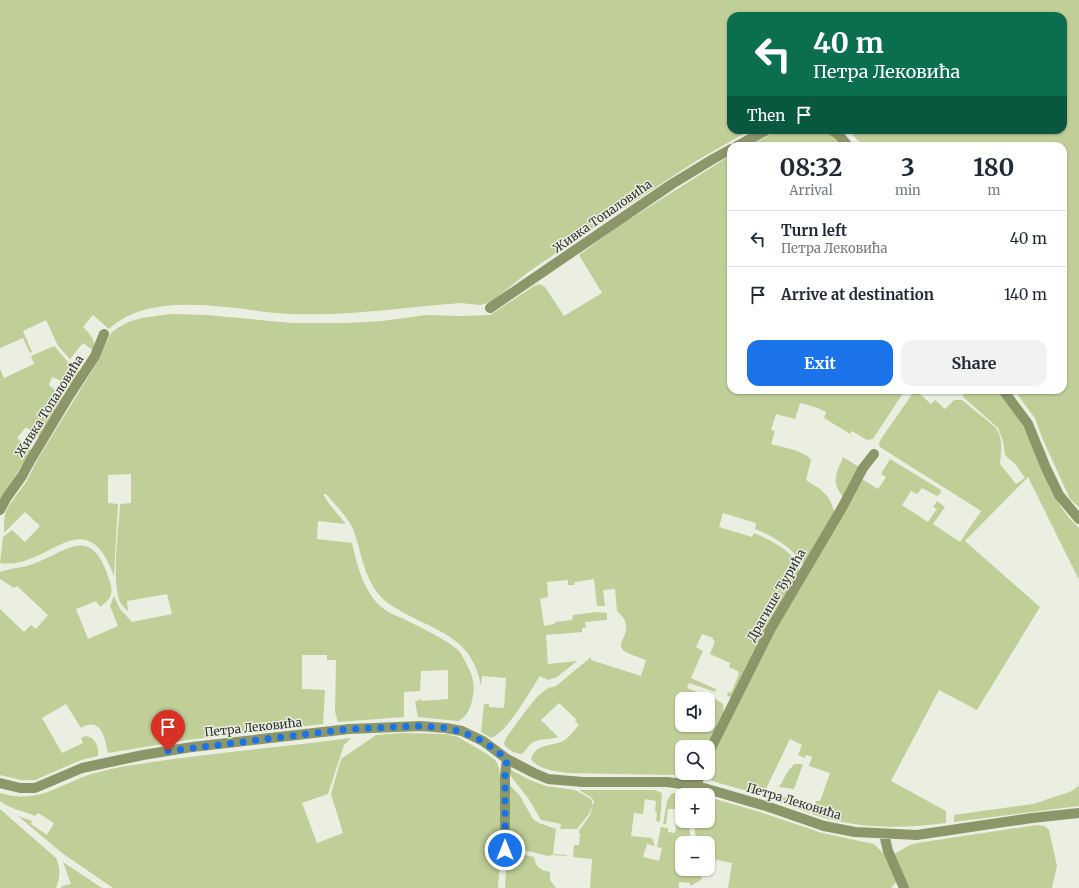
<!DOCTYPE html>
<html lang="en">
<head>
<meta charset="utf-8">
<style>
	:root { --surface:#fff; --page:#f2f2f3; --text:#1f2937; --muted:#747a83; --line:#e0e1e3; --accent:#1a73e8 }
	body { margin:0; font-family:Merriweather,serif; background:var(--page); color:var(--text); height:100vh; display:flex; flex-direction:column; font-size:15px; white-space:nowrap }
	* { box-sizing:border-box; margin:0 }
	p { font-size:13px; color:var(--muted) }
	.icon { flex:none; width:22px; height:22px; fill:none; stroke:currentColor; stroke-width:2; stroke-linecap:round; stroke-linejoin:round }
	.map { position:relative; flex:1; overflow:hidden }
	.panel { position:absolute; left:727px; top:142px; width:340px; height:252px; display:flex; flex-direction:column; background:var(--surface); border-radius:12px; box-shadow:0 1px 3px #0004 }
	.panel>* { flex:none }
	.top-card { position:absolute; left:727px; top:12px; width:340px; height:122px; border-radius:12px; box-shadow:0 1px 3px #0004; background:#0b6e4f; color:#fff; overflow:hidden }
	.buttons { position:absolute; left:675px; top:692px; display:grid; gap:8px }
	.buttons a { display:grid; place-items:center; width:40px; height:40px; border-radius:8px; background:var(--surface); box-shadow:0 1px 3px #0004; font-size:20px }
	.pin { position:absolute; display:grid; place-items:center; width:34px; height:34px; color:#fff; margin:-41px -17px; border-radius:50% 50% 50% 0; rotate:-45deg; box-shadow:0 0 4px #0007 }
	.pin .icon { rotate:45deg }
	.me { position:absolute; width:44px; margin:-22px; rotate:0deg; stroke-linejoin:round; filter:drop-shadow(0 0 3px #0008) }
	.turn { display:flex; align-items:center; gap:14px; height:84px; padding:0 20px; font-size:18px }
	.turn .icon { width:52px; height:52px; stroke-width:2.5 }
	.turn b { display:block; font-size:28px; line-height:34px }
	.then { display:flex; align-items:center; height:38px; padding:0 20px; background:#0003; gap:8px; font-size:15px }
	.eta { display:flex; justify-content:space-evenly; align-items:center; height:68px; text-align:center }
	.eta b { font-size:24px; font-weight:700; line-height:28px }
	.action { display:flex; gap:8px; margin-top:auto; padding:8px 20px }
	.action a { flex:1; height:46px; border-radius:12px; background:var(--accent); color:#fff; font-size:16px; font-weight:700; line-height:46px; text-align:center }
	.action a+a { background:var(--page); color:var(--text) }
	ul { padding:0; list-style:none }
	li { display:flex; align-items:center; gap:12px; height:56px; padding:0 20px; border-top:1px solid var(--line) }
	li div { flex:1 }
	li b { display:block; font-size:15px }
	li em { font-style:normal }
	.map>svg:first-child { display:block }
</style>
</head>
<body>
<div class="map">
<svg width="1079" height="888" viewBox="0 0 1079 888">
	<rect width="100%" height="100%" fill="#ebefe2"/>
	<path fill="#c0ce97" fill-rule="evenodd" d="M 0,0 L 1079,0 L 1079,507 L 1070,499 L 1043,440 L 1035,418 L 1014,390 L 1063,390 L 1063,146 L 863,146 L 848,130 L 1063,130 L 1063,16 L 731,16 L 731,130 L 750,130 L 696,161 L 578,238 L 527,273 L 491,302 L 480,305 L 461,303 C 419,306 376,312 334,314 C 315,314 295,315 276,313 C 226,308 150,291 109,329 L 93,315 L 83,327 C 90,334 96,340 94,351 L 83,343 L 70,359 L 58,346 L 46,320 L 23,331 L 32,352 L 30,353 L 23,338 L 0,348 Z
		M 780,130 L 827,130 L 844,146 L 748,146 Z
		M 731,155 L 731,390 L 905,390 L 873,439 L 867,440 L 852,431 L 850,434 L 824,418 L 826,412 L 818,408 L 800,403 L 795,419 L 776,414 L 771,430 L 775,431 L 771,444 C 781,447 806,451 811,460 L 806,480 L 820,489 L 828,497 L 832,505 L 834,511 L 834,516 L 804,565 C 792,548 774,536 755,529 L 756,523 L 723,513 L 719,527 L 752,537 L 754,533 C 768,539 800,554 799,572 L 731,697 L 727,696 L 728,692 L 731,693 L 739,674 L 738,671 L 729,667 L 730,663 L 710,654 L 715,641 L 713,640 L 713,638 L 702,634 L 696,647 L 703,651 L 691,678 L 716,689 L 715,692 L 689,683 L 687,688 L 714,698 L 723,704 C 726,716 712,736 707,747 L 682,747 L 682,773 L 691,773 L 685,775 L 672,775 L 567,773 C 556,771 538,770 531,759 C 536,743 551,747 563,741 C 569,738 574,730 579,725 L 575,721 L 576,719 L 559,703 L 541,720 L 558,737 C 550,740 539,738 532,743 C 527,746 526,752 521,754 L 513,752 L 505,746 L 504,743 L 506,738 L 527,709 L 538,696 L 548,688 L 556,686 L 591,657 L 591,660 L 641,676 L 646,660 C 639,657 629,655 623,650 C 614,641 639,630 617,611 L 615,589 L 603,590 L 605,606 L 597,606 L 594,579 L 575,582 L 574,585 L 568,585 L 568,580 L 547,582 L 548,597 L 540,599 L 544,626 L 555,624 L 555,622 L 572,620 L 573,615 L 597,612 L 607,613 L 607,620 L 585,622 L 586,628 L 582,628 L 582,632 L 546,635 L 548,664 L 577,661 L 557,677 L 548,680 L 540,676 C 530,691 507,733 491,738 L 481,732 L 484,704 L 489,704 L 489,707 L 504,708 L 506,678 L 482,676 L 481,686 C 473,640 442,633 406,614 C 398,609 389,605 383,599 C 368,584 363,564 358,544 C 356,539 355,532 352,527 C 346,515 334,504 326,494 L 323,494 L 330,505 L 346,524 L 318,521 L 317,539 L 352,543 C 357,564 363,590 380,606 C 387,612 396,616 404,619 C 419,627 444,638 457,649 C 462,654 465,661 468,667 C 473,676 475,686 473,696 C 471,706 468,717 458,721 L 418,717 L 415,702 L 420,699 L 422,701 L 448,699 L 448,670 L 421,671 L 420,691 L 404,692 L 404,717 L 338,722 L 335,712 L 336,660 L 327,660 L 327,655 L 302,655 L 302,689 L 325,690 L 323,724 L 187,740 L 108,753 C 105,738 101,716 81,728 L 66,704 L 42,718 L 62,753 L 83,743 L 81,738 L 86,736 C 96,738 99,747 98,756 L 81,760 L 35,780 L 21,780 L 0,775 L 0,609 L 24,632 L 31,625 L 36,629 L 48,615 L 17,586 L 14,588 L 0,579 L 0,572 C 10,568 22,568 33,564 C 71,549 91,525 109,579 C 114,593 112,598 100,607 L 96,601 L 76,609 L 88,639 L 118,626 L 110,606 L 114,596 L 120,609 L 132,622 L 172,614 L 167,594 L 127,601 L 128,611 C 125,608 122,606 120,602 C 111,579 119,530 120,504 L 131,503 L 131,474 L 108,475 L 108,503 L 118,504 L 114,576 C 85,497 48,571 0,563 L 3,537 L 12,530 L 25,542 L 40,526 L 25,512 L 4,533 L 4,521 L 6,511 L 10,504 L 26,482 L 39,457 L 98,361 L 111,333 L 116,329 L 128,322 L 142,318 L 170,314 L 207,315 L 292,323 L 347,323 L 382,321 L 426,315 L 461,316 L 490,315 L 534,286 L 540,284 L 545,287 L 564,316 L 602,293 L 579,255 L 616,228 ZM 682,699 L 708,699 L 708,725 L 682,725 Z
		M 54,346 L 69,363 L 80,372 L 71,385 L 52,377 L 49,385 L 64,398 L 39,437 L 26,427 L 17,438 L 31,450 L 0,501 L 0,369 L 4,378 L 34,364 L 31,356 Z
		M 915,390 L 931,404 L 935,400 L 945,409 L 954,400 L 962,400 L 995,427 C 1004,438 1001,451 1000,464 L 1016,484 L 1025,478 L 1016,465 L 1005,455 L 1003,441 L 998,428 L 963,397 L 964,390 L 998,390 C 1008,404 1019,418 1027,434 C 1044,467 1051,503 1079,528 L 1079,580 L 1028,477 L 965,541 L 1040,607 L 977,710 L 939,690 L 891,781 L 946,811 L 946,823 C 900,829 856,829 812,814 L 816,801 L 820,801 L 830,773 L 809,766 L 812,757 L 806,755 L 805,758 L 798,755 L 802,745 L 790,739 L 764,793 L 761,795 L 712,781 L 708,777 L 706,773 L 708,773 L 708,761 L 714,746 L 760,656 L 859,482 L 875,459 L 862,479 L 878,489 L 886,477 L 881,474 L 890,459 L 941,490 L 941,493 L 937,496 L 922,488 L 917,494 L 911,491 L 902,505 L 928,522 L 937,509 L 933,507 L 937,501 L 945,507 L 933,524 L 960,542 L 981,511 L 880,447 L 879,443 L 881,439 Z
		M 843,457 L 859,467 L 843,497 C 831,482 836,474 843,457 Z
		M 402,733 L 446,734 L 458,737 L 487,754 L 496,761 L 499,768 L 501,787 L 500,860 L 498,888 L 113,888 L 62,853 L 18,816 L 32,821 L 31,824 L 47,835 L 54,823 L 38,813 L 35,816 C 23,810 11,810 0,801 L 0,793 C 40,805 60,783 95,773 C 120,766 147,763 173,759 C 232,751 292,746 351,738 L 344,745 L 328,794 L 302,803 L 317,843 L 343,833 L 331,794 L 341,759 L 376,735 Z
		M 794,764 L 803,764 L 794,789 L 779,787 L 790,768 L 791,768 Z
		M 509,769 L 530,780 L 546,786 L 575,790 L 591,799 L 593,805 L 589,814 L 577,829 L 560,829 L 561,824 L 541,820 L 528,798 L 509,774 Z
		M 508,783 L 520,796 L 533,819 L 539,823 L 556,829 L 553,854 L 567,855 L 567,856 L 552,855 L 548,856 L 515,848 L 509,845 Z
		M 1079,785 L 1079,806 L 954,822 L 954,815 L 1033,804 L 1072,791 Z
		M 579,790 L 654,790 L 660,792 L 662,794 L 660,822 L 656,821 L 657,812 L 655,811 L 656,801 L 645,799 L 643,814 L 634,813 L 631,836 L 652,838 L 655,846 L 647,844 L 643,857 L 659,861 L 662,848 L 657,847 L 661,827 L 668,828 L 668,832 L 675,833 L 678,809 L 668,809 L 666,824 L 663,824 L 667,801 L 672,793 L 686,794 L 686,795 L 682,795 L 682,821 L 689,821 L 691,843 L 682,843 L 682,869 L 703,869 L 701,880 L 690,886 L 690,883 L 679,882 L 679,888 L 590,888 L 592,859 L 573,857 L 574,845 L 579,845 L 580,833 L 578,833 L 579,831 L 590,815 L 594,802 L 592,798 Z
		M 773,796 L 778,798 L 792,797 L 809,804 L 807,810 L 810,811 L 810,813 L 774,800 Z
		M 708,797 L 757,811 L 822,833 L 874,844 L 884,854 L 898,880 L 891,888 L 728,888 L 732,863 L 712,859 L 710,866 L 708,864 L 708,843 L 696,843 L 696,842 L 694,821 L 708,821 Z
		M 0,809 L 56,858 C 61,869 60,877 56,888 L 0,888 Z
		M 1037,825 L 1045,826 L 1049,830 L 1057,866 L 1052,888 L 909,888 L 894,854 L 910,845 L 917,843 Z
		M 510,852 L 534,857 C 536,868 540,870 550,872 L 550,880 L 556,888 L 505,888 L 507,855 Z
		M 63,862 L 102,888 L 61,888 L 62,886 L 71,884 Z"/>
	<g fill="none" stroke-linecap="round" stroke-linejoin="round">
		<path stroke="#8b9769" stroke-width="10" d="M 832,130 L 838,134 L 848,146
			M 737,146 L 767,130
			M 490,308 L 672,184 L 713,159 L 731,149
			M 1003,390 L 1028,424 L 1046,468 L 1059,495 L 1079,519
			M 0,510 L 7,497 L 22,476 L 30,461 L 69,396 L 95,356 L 104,334
			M 708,754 L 770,630 L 843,506 L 863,468 L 874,454
			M 0,783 L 20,788 L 35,788 L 82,768 L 143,755 L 192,747 L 349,729 L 421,726 L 446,728 L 462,731 L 483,741 L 507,759 L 534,773 L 548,779 L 583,782 L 667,782 L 697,786 L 766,806 L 824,826 L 855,832 L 917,835 L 1032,818 L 1079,813
			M 697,786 L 700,773
			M 884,834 L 888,851 L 904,888
			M 505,850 L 505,775 L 507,759"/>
	</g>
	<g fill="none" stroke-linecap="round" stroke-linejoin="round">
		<path stroke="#1a73e8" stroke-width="7" stroke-dasharray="0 12.6" d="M 168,751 L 349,729 L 420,726 L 446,728 L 462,732 L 483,741 L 507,759 L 505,775 L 505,850"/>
	</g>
	<g text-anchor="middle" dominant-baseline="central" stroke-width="3" stroke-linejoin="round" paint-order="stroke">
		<g font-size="12" fill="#333530" stroke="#ebefe2">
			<text transform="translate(602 216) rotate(-35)">Живка Топаловића</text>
			<text transform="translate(49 406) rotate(-58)">Живка Топаловића</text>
			<text transform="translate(776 595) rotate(-60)">Драгише Ђурића</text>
			<text transform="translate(253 727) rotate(-6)">Петра Лековића</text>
			<text transform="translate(794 801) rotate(17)">Петра Лековића</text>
		</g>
	</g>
</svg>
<div class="buttons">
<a><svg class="icon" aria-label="sound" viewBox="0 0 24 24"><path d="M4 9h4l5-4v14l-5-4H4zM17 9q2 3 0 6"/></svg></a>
<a><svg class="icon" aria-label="search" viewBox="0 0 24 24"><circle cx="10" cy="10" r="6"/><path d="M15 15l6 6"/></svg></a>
<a>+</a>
<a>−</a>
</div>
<div class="pin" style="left:168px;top:751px;background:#d93025"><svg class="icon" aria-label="arrive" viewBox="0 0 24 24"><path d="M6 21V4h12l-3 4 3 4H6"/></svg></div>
<svg class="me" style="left:505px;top:850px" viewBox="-20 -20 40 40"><circle r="17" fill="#1a73e8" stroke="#fff" stroke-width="3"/><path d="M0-11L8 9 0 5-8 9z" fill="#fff"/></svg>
<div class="top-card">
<div class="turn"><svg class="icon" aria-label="left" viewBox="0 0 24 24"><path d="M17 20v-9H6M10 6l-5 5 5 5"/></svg><div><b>40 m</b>Петра Лековића</div></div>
<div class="then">Then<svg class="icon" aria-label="arrive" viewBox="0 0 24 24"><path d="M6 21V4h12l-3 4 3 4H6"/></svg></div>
</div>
<section class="panel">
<div class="eta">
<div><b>08:32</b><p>Arrival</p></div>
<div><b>3</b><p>min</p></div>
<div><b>180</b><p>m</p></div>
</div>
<ul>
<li><svg class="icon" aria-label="left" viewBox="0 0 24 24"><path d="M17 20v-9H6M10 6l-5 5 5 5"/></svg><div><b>Turn left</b><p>Петра Лековића</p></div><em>40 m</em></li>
<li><svg class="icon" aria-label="arrive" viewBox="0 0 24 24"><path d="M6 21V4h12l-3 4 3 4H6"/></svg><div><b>Arrive at destination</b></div><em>140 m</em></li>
</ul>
<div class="action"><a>Exit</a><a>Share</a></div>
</section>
</div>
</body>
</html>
